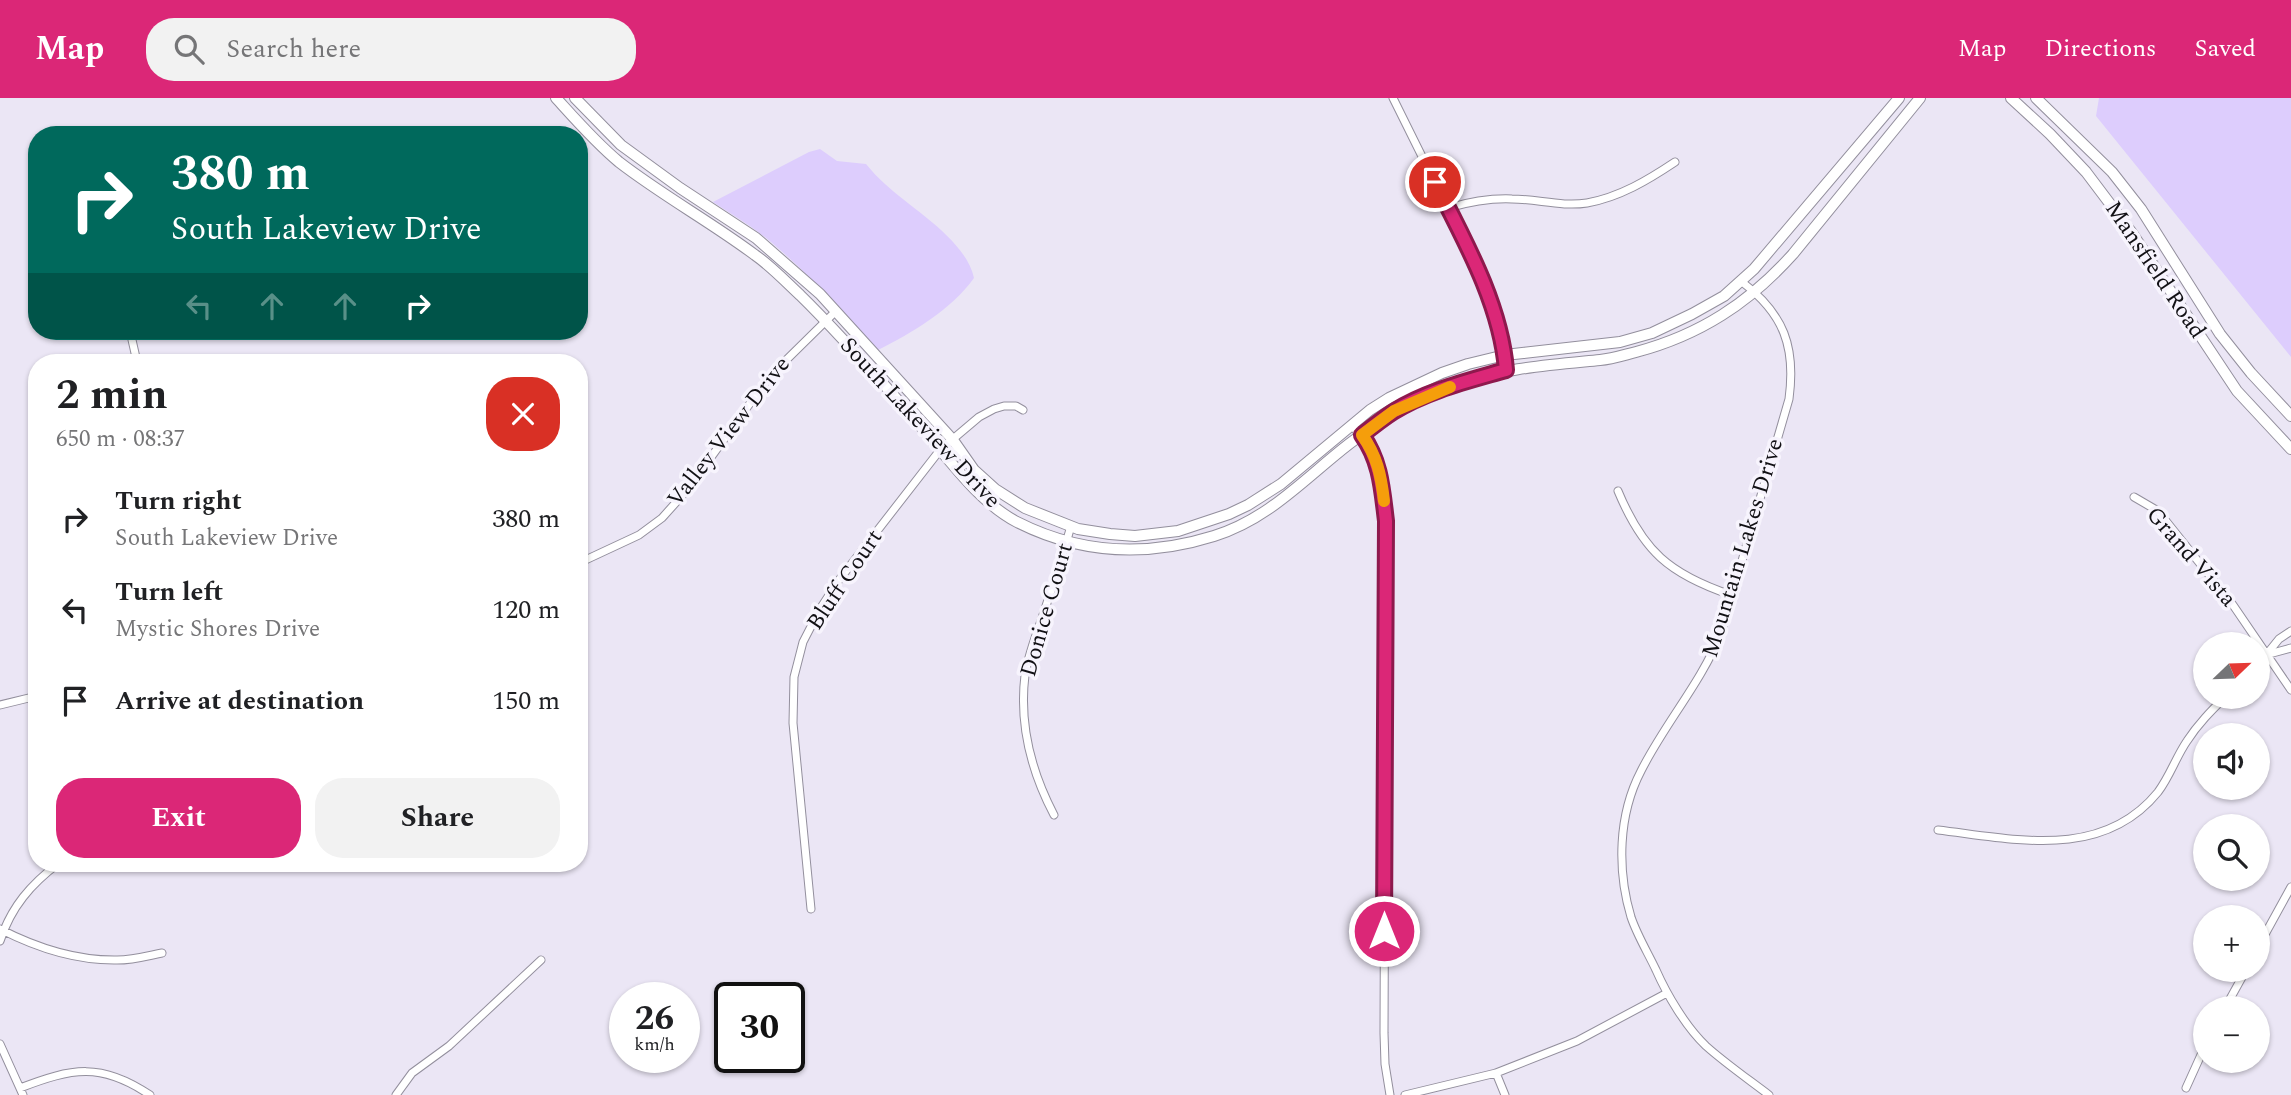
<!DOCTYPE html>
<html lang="en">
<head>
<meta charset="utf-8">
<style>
	:root { --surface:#fff; --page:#f2f2f2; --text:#202124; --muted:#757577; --accent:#db2777 }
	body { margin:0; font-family:Spectral,serif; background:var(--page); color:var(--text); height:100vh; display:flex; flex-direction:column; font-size:26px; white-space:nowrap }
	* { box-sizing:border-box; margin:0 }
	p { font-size:23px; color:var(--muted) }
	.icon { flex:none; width:38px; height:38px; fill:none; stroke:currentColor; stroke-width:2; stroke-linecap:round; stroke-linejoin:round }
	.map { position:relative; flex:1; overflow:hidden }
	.details { position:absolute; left:28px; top:256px; width:560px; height:518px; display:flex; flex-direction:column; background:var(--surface); border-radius:28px; box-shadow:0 2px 5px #0004 }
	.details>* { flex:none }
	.guide { position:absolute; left:28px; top:28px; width:560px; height:214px; border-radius:28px; box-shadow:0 2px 5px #0004; background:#00695c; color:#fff; overflow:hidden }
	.needle { width:46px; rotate:67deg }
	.controls { position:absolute; left:2193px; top:534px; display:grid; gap:14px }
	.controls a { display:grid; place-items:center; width:77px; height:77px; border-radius:50%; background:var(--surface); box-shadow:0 2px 5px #0004; font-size:35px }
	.speed { position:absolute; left:609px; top:884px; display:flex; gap:14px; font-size:35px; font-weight:700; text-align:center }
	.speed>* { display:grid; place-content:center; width:91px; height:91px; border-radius:50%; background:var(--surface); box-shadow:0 2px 5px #0004; line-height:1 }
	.speed small { font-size:18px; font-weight:400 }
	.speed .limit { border:4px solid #111; border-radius:10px; background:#fff; color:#111 }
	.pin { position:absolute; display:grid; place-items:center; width:60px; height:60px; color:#fff; margin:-30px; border:4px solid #fff; border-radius:50%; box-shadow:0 2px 7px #0007 }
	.me { position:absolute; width:77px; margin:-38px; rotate:0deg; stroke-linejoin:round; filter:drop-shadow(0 0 5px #0008) }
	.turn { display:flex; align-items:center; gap:24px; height:147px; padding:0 28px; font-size:32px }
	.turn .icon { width:91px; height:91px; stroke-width:2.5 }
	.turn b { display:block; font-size:49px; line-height:60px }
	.lanes { display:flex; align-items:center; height:66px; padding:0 28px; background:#0003; justify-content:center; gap:35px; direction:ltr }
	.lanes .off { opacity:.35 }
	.round { display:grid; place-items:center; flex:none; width:74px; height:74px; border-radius:28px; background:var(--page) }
	.head { display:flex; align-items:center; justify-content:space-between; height:119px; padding:0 28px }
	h1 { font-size:42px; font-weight:700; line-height:52px }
	.primary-button { display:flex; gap:14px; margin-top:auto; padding:14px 28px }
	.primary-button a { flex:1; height:80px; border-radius:28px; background:var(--accent); color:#fff; font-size:28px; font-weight:700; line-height:80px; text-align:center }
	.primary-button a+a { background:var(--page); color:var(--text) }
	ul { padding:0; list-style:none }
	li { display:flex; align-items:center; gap:21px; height:91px; padding:0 28px }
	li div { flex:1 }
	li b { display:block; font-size:26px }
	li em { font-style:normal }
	header { display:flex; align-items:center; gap:42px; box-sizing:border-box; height:98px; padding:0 35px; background:var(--accent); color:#fff }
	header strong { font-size:33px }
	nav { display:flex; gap:38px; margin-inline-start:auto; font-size:24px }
	.search { width:490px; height:63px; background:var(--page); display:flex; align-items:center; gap:18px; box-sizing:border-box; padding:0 24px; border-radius:28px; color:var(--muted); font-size:26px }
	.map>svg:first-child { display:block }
</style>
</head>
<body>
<header>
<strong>Map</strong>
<div class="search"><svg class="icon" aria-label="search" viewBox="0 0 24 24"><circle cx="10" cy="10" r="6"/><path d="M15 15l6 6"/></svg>Search here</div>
<nav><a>Map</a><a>Directions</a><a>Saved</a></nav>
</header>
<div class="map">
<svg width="2291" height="997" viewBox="0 0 2291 997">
	<rect width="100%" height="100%" fill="#ebe6f5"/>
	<path fill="#ddcdfd" d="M 2099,0 L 2291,0 L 2291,259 L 2096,18 Z
		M 820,51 L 837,63 L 866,66 C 872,73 878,80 885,86 C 912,111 966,142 974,180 C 952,211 912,235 878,252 C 843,214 810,177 771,144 C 753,129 733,117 713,104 L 809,54 Z"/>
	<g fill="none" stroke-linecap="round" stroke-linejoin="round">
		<g stroke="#938f9d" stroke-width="9">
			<path id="street" d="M 1393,0 C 1415,45 1438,90 1460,135 C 1481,179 1502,223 1506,272
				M 1448,110 C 1469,104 1489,100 1512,101 C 1537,101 1562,109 1587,105 C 1620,99 1648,82 1675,64
				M 1742,184 C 1784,216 1796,249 1789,301 L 1721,535 C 1701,585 1665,625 1641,673 C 1618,717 1617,772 1631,819 C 1637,837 1648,855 1656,872 C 1667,897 1686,929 1706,948 C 1725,965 1748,981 1769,997
				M 130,233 L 137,264
				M 1351,327 C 1381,356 1381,384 1386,423 L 1384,935 L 1385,966 L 1390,997
				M 1618,393 C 1643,453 1669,476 1731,497
				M 2134,399 L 2158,413 L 2233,507 L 2291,592
				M 579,465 L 639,437 L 662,420 L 688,391 L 769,279 L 836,213
				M 2269,556 L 2291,550
				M 2258,567 L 2279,541 L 2291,533
				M 0,607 L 37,598
				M 1054,717 C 1032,675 1019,626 1025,577 C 1028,558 1035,539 1042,520 C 1052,490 1062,459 1071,428
				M 1938,732 C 2014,741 2102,763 2158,694 C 2170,678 2176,659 2187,643 C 2198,626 2211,613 2226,598
				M 811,811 L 793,625 L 794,579 L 803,544 L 820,511 L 839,482 L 940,352 L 979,319 L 994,311 L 1004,308 L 1016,308 L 1023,312
				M 0,831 C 35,849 74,862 114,862 C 129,863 147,858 162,855
				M 0,843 C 11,809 31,786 59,765
				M 2258,849 L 2291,789
				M 2225,910 L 2246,872
				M 0,946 L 23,997
				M 1496,975 L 1505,997
				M 20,990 C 72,970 101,964 150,997
				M 2186,990 L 2205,948
				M 396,997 L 412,975 L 449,948 L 541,862
				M 1405,997 L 1496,975 L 1577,943 L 1667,895"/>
		</g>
		<g stroke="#938f9d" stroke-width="12">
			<path id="secondary" d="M 556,0 C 576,22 596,45 619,64 C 663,98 711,124 755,157 C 771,168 786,184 800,197 C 841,237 879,281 917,324 C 946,357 978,404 1017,424 C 1080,456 1147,459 1214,438 C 1269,421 1305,380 1349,346 C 1383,320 1412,303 1453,288 C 1501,270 1549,267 1600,262 C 1612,261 1624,257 1636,254 C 1700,237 1749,205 1793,156 L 1920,0
				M 575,0 L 621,47 L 680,90 L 756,140 L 820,196 L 953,342 L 974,372 L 995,391 L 1025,410 L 1078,431 L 1110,436 L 1135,438 L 1178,433 L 1229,416 L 1248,407 L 1281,386 L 1370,312 L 1389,300 L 1442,275 L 1468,266 L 1505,257 L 1620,244 L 1652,235 L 1692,216 L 1724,198 L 1754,171 L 1899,0
				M 2011,0 L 2050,36 L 2086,74 L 2132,135 L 2237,293 L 2291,351
				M 2036,0 L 2112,74 L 2141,111 L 2220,236 L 2251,275 L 2291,318"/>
		</g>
		<use href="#street" stroke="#fff" stroke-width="7"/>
		<use href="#secondary" stroke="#fff" stroke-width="10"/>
	</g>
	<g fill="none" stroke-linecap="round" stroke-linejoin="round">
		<g stroke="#8e194d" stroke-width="18">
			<path id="route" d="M 1384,833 L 1386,423 C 1382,391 1381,364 1362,337 C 1372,329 1382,321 1393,314 C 1426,293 1468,283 1506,272 C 1501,207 1464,141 1435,84"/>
		</g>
		<use href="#route" stroke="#db2777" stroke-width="12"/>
		<path stroke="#f59e0b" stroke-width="12" d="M 1384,403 C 1381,377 1377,358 1362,337 L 1394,313 L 1450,289"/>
	</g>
	<g text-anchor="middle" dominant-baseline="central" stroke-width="7" stroke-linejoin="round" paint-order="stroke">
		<g font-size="23" fill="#121115" stroke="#f7f4fd">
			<text transform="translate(2155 172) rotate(56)">Mansfield Road</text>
			<text transform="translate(920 325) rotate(47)">South Lakeview Drive</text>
			<text transform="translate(729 334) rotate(-52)">Valley View Drive</text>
			<text transform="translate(1743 450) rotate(-73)">Mountain Lakes Drive</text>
			<text transform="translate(2191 459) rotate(49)">Grand Vista</text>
			<text transform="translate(845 482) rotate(-56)">Bluff Court</text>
			<text transform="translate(1047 512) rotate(-74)">Donice Court</text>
		</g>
	</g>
</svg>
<div class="controls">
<a><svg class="needle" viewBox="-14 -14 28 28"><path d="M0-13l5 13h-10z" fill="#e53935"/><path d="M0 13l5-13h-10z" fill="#757577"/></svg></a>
<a><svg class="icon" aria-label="sound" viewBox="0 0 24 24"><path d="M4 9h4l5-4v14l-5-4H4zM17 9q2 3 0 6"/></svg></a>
<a><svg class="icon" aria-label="search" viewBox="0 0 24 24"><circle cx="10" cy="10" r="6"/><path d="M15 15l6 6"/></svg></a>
<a>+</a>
<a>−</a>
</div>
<div class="speed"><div>26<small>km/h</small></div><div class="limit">30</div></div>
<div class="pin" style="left:1435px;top:84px;background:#d93025"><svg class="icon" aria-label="arrive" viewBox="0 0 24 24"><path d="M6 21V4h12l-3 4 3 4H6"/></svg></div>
<svg class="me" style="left:1384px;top:833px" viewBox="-20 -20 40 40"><circle r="17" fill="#db2777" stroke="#fff" stroke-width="3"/><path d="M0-11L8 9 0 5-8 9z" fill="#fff"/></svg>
<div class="guide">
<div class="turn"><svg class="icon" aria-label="right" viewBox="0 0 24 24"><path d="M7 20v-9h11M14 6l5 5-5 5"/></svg><div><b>380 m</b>South Lakeview Drive</div></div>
<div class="lanes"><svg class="icon off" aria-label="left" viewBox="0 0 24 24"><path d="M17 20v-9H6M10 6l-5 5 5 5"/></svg><svg class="icon off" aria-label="ahead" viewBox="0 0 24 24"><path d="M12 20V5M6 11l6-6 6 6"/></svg><svg class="icon off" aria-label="ahead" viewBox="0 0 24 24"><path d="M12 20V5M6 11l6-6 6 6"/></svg><svg class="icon" aria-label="right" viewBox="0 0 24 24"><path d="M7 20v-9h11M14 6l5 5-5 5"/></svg></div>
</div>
<section class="details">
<div class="head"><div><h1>2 min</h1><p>650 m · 08:37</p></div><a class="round" style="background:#d93025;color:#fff"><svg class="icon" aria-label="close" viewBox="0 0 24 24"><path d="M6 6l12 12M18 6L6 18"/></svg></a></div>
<ul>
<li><svg class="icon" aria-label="right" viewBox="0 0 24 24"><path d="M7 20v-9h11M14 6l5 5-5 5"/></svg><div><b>Turn right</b><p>South Lakeview Drive</p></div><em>380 m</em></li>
<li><svg class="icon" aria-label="left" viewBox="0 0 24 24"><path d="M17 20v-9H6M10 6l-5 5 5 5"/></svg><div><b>Turn left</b><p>Mystic Shores Drive</p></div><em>120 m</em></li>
<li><svg class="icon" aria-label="arrive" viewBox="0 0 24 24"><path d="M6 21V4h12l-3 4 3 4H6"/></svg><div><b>Arrive at destination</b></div><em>150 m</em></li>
</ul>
<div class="primary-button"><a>Exit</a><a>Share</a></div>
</section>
</div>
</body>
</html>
